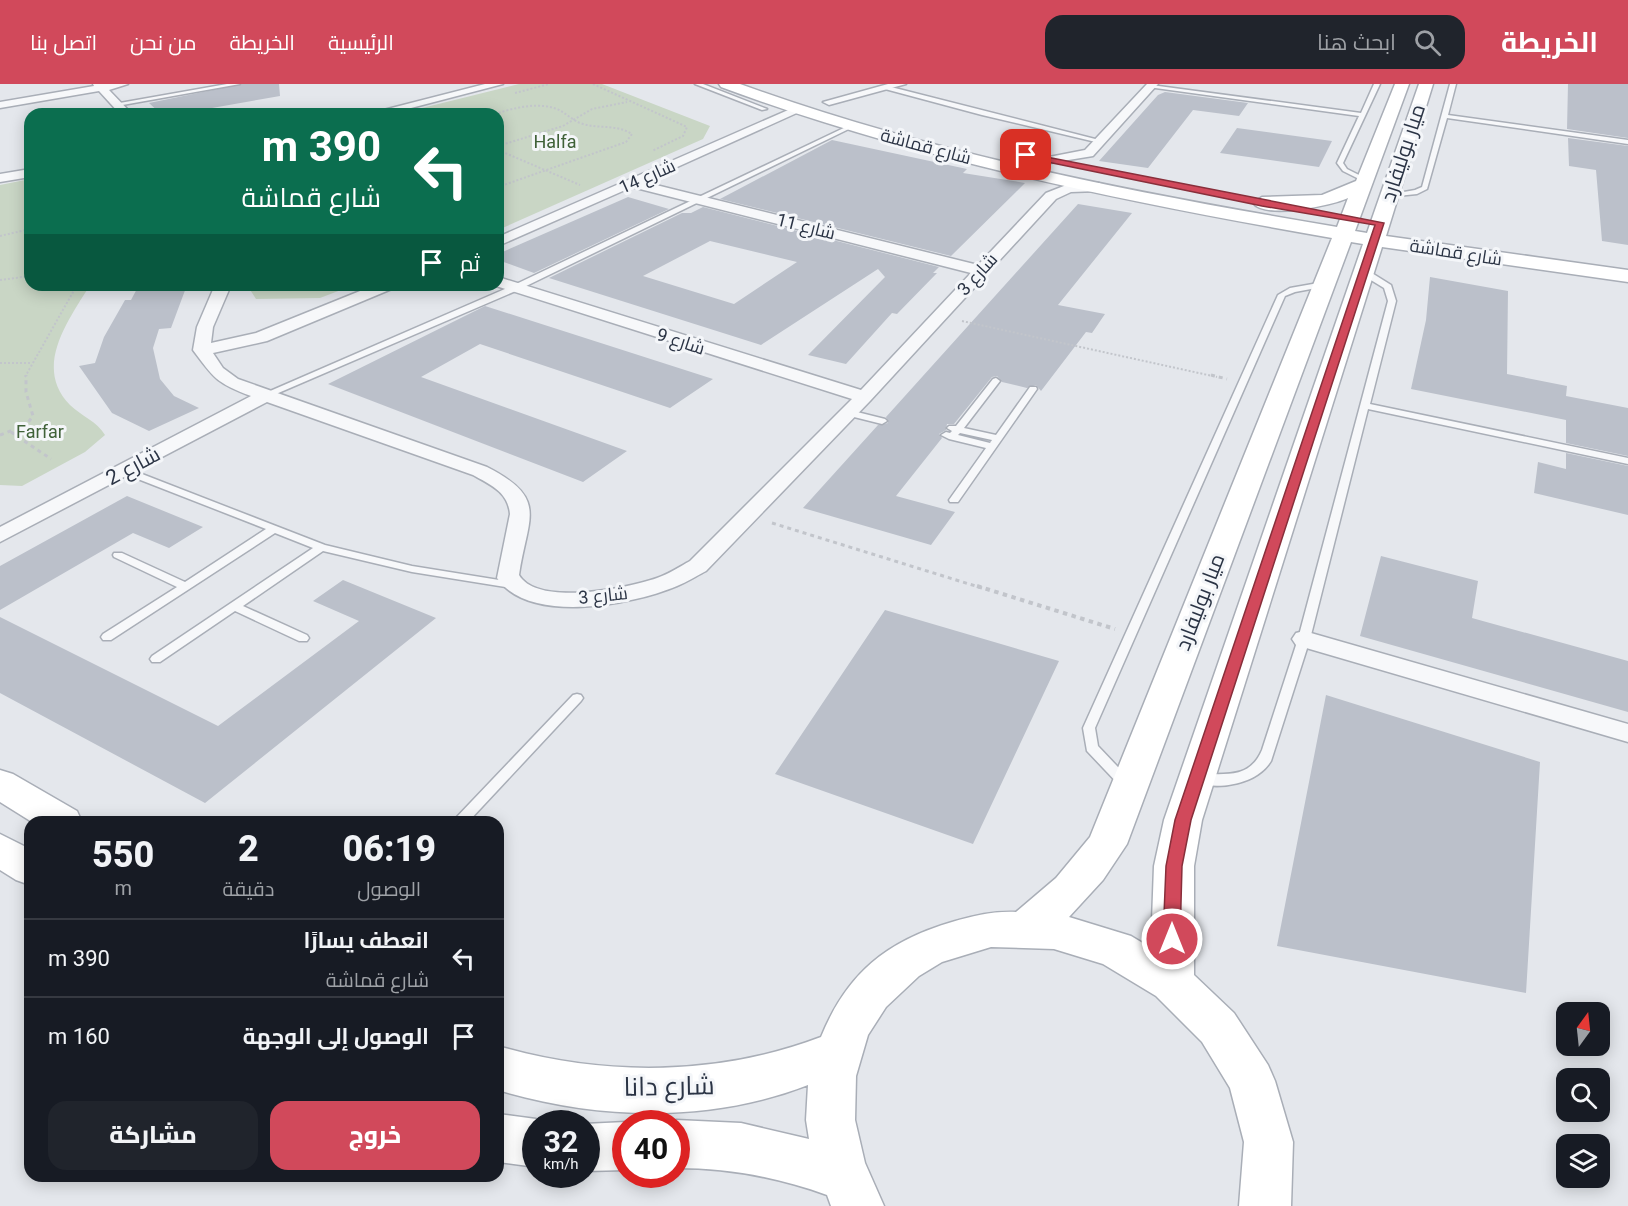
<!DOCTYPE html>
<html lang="ar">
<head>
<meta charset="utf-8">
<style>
	:root { --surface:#171b24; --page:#20242c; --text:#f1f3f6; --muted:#9ea1a6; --line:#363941; --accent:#d1495b }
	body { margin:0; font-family:Roboto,Cairo,sans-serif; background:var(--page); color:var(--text); direction:rtl; height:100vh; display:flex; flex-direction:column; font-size:22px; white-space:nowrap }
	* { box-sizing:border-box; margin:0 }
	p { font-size:20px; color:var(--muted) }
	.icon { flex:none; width:33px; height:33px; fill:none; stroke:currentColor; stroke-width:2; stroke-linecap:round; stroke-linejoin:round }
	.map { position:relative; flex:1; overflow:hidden; direction:ltr }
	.details { position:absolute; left:24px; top:732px; width:480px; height:366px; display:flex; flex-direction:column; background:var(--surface); border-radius:18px; box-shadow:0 3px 15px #0003; direction:rtl }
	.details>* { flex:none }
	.top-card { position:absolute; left:24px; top:24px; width:480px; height:183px; border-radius:18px; box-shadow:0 3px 15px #0003; direction:rtl; background:#0b6e4f; color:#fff; overflow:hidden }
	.needle { width:39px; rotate:15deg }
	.controls { position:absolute; left:1556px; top:918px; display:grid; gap:12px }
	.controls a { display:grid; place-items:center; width:54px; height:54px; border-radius:12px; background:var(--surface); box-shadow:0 3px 15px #0003; font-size:30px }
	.speed { position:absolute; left:522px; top:1026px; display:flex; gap:12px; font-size:30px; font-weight:700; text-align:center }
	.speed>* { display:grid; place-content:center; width:78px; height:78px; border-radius:50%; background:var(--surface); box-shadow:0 3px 15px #0003; line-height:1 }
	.speed small { font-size:15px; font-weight:400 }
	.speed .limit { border:9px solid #d22; background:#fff; color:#111 }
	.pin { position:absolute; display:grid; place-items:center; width:51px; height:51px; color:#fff; margin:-26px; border-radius:12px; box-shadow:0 3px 9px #0006 }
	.me { position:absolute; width:66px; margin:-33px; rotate:0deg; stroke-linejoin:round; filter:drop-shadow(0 0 4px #0008) }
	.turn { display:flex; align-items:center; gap:21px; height:126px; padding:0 24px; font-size:27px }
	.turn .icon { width:78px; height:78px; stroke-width:2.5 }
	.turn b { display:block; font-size:42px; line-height:51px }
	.then { display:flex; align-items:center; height:57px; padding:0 24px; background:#0003; gap:12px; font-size:22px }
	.eta { display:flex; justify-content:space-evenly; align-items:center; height:102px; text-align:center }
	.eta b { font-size:36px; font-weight:800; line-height:42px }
	.button { display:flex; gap:12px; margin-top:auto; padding:12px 24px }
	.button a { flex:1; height:69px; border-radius:18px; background:var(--accent); color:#fff; font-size:24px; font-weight:800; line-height:69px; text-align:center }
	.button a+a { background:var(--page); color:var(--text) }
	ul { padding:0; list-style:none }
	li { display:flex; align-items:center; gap:18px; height:78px; padding:0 24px; border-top:2px solid var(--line) }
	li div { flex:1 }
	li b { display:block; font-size:22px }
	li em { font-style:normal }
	header { display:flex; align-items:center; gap:36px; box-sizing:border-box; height:84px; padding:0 30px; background:var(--accent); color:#fff }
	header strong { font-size:28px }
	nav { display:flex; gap:33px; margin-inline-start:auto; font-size:21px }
	.search { width:420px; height:54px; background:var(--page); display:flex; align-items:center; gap:15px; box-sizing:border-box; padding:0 21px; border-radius:18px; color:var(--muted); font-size:22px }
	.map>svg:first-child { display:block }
</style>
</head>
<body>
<header>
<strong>الخريطة</strong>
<div class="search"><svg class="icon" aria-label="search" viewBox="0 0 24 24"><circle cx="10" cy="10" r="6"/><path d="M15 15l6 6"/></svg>ابحث هنا</div>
<nav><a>الرئيسية</a><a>الخريطة</a><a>من نحن</a><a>اتصل بنا</a></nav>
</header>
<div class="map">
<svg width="1628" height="1122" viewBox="0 0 1628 1122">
	<rect width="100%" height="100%" fill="#e4e7ec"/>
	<path fill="#c9d6c5" d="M 519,0 L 602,0 L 710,42 L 703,55 L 498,146 L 498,30 L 398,30 Z
		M 30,95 L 30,201 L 90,201 C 68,237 33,283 70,321 C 81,332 97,337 105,351 L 85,368 L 22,402 L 0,401 L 0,101 Z
		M 247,201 L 354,201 L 320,214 L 256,215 Z"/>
	<path fill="#bbc0ca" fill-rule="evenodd" d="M 242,0 L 279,0 L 280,12 L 178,30 L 161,30 L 149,19 Z
		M 1568,0 L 1628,0 L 1628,54 L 1567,45 Z
		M 1165,8 L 1248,19 L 1239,32 L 1193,26 L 1148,84 L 1099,77 L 1158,11 Z
		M 1237,44 L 1332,57 L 1319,83 L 1220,69 Z
		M 1568,54 L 1628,62 L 1628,161 L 1602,157 L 1596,86 L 1569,82 Z
		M 832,56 L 967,85 L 963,89 L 1025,99 L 951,172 L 720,115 Z
		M 628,113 L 669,125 L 534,189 L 498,176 L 498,170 Z
		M 1078,120 L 1132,129 L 1058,221 L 1105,230 L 1092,249 L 1086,248 L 1041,307 L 1036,301 L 1027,304 L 1002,298 L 997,292 L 992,293 L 954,340 L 947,340 L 946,346 L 939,350 L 942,354 L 896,412 L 955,428 L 931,461 L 803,424 L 878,341 L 888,339 L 886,333 Z
		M 703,123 L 939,183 L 933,189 L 937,189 L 897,230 L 892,229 L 846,280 L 808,271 L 885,193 L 878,185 L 761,261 L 549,194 L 682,129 L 691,129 ZM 710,157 L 797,178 L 734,220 L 643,192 Z
		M 1430,193 L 1508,207 L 1507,290 L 1567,302 L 1566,312 L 1628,324 L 1628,372 L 1566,359 L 1566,336 L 1411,305 L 1426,236 Z
		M 139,201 L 187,201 L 171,244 L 159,245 L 153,264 L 160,295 L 174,312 L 199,324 L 149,347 L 112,329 L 79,282 L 95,279 L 104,253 L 125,216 L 131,216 Z
		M 485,222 L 713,295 L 670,324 L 480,260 L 421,293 L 627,367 L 583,398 L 328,300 Z
		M 1566,369 L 1628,382 L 1628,431 L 1534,409 L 1538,378 L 1566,385 Z
		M 127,412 L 203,443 L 169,464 L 133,449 L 0,526 L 0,482 Z
		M 1381,472 L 1478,497 L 1472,534 L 1628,577 L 1628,628 L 1360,552 Z
		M 343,496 L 436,534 L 205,719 L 0,609 L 0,533 L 218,642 L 359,537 L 313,517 Z
		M 885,526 L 1059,577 L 973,760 L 775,690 Z
		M 1326,611 L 1540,678 L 1526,909 L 1277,862 Z"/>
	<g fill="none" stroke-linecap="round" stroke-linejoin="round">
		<g stroke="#a9aeb7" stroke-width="3">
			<path id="lane" d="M 227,0 L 240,0 L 117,22 L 114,20 Z
				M 695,0 L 703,0 L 767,25 L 762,26 Z
				M 1374,0 L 1380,0 L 1343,79 L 1347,85 L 1367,95 L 1367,97 L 1365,98 L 1343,87 L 1337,79 L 1359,32 L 1148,3 L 1151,1 L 1361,29 Z
				M 1450,0 L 1456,0 L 1448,31 L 1628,56 L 1628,60 L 1447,34 L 1427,105 L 1417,110 L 1387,113 L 1387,111 L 1415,106 L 1422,103 Z
				M 887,2 L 1103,57 L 1100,59 L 982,31 L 885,5 Z
				M 850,41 L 855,42 L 518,206 L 269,313 L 266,314 L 261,311 L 512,202 Z
				M 1361,186 L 1367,186 L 1391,201 L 1396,217 L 1370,320 L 1628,374 L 1628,380 L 1368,325 L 1310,555 L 1271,677 C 1257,700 1221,706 1196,699 L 1194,695 L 1196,691 L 1201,690 C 1228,690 1250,694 1262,666 L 1298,555 L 1388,217 L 1384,204 L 1361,190 Z
				M 1324,198 L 1327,198 L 1327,202 L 1295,208 L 1285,212 L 1095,644 L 1098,662 L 1135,701 L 1133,705 L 1123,705 L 1087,667 L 1083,644 L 1278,211 L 1290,204 Z
				M 996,294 L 1000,297 L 964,344 L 996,351 L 1030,303 L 1036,303 L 1037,305 L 958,418 L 950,418 L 949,416 L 986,364 L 949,355 L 941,351 L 946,348 L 950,349 L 952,347 L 947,344 L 949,342 L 956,342 L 993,295 ZM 960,349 L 992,356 L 990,359 L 958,351 Z
				M 849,326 L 885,335 L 887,337 L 882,340 L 846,331 L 846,327 Z
				M 124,383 L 325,461 L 412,482 L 512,498 L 518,501 L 512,504 L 412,488 L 323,467 L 243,522 L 307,551 L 309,554 L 307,557 L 299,557 L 235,527 L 160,578 L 152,578 L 150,575 L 152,572 L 313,464 L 275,449 L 111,556 L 103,556 L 101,553 L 103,550 L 177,503 L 114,473 L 113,471 L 114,469 L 122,469 L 185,498 L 266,445 L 120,388 L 119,386 Z
				M 577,610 L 581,611 L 583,614 L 581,617 L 468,738 L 452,738 L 573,611 Z"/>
		</g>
		<g stroke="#a9aeb7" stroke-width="3">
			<path id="street" d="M 93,0 L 128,0 L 109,6 L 132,30 L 120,30 L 99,7 L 0,24 L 0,18 L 94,2 Z
				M 485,0 L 503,0 L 388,30 L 368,30 Z
				M 888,0 L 906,0 L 829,21 L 823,18 Z
				M 1147,0 L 1158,0 L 1093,72 L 1044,80 L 1044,74 L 1085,66 Z
				M 795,23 L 801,26 L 799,28 L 644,98 L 978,181 L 1046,109 L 1069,100 L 1099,99 L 1106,103 L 1099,107 L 1071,108 L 1056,115 L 870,317 L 706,487 C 696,492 687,498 677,502 C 632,521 529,541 497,494 L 510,430 C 508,408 491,401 473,391 L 267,318 L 0,458 L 0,443 L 251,312 C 216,299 214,294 193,266 L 197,243 L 215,201 L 231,201 L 213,243 L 211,259 L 256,249 L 375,201 L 397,201 L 394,204 L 267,257 L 213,269 L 223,284 L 238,295 L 487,383 C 550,415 527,434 519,491 C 538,523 628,504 657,494 C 669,490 679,483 690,477 L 852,315 L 493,201 L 498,201 L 498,193 L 861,306 L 971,189 L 632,103 L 498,162 L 498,153 Z
				M 30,85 L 30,93 L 0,98 L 0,90 Z
				M 1304,547 L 1628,640 L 1628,658 L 1296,561 L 1292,555 L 1296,549 Z"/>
		</g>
		<g stroke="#a9aeb7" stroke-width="3">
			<path id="secondary" d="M 719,0 L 740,0 C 932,70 1135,109 1337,143 L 1348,114 C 1332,122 1264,135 1253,119 L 1262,113 L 1322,111 L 1356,97 L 1395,0 L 1409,0 L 1355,147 L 1367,149 L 1419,0 L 1433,0 L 1386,152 L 1628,186 L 1628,198 L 1382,163 L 1202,736 L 1194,782 L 1194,891 L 1234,929 L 1268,981 L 1275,997 L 1293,1058 L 1291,1122 L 1239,1122 L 1244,1058 L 1230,1004 L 1202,958 L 1156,912 L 1103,880 L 1054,865 L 991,863 L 942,878 L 919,892 L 886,923 L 868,951 L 856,992 L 855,1036 L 865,1079 L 884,1122 L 831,1122 L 827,1111 C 777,1093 729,1084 676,1084 L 676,1040 L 667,1040 L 676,1036 L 741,1039 L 809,1055 L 806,1036 L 808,1001 C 710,1039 598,1036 498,1006 L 498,962 C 604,993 718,992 821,953 C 847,889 887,857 952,838 C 974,832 992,827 1016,828 L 1056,794 L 1090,753 L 1332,154 C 1126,118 918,76 721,3 ZM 1351,158 L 1363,160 L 1164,736 L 1154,782 L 1151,864 L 1131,852 L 1069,833 L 1103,796 L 1127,760 Z
				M 0,686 L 13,690 L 77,727 L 82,738 L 32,738 L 0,718 Z
				M 0,750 L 30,765 L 30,801 L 16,796 L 0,786 Z
				M 498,1030 L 536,1035 L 547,1040 L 536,1040 L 536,1083 L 498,1078 Z
				M 626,1038 L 630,1040 L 626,1040 L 626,1086 L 586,1087 L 586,1040 L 584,1040 Z"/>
		</g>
		<path stroke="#c2c5cb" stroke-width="2" stroke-dasharray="2 2" stroke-linecap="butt" d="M 593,0 L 687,43 L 683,52 L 652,67
			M 515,9 L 549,0
			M 495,30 C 514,24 539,17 559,26 C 567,30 573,37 583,40 C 600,45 616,40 632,50 L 626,58 L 498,103
			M 498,62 L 563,42 L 592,25 L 627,18
			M 498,66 L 580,101
			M 0,152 L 30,145
			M 0,196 L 30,192
			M 271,201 L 290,206 L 325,201
			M 962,237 L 1217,293
			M 0,279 L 31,279
			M 25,293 L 77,201"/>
		<path stroke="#c2c5cb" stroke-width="3" stroke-dasharray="4 4" stroke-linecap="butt" d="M 1211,291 L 1227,295
			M 11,348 L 51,375
			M 0,351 L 26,341 L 33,332 L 26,308 L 26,291
			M 772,439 L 982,504"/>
		<path stroke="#c2c5cb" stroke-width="4" stroke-dasharray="4.5 4.5" stroke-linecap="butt" d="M 977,502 L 1115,545"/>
		<use href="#lane" fill="#f7f8fa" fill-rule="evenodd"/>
		<use href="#street" fill="#f7f8fa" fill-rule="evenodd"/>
		<use href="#secondary" fill="#fff" fill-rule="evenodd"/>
	</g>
	<path fill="#d1495b" stroke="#882f3b" stroke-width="1.5" d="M 1026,69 L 1384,139 L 1191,736 L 1182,782 L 1180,855 L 1178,860 L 1172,862 L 1165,860 L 1163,855 L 1166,782 L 1175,736 L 1375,141 L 1262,122 L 1023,73 Z"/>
	<g text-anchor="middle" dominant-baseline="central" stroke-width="6" stroke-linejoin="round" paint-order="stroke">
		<g font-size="18" fill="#3f6138" stroke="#f4f6f9">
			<text x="555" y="57">Halfa</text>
			<text x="40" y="347">Farfar</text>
		</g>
		<g font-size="18" fill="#2b3445" stroke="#f4f6f9">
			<text transform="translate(926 62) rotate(15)">شارع قماشة</text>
			<text transform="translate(647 92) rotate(-24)">شارع 14</text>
			<text transform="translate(806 142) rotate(14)">شارع 11</text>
			<text transform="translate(1456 168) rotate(9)">شارع قماشة</text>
			<text transform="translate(977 190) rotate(-48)">شارع 3</text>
			<text transform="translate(681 257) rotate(18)">شارع 9</text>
			<text transform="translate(603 511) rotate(-6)">شارع 3</text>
		</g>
		<g font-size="21" fill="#2b3445" stroke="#f4f6f9">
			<text transform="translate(1403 69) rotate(-72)">ميار بوليفارد</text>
			<text transform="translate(133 382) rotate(-28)">شارع 2</text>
			<text transform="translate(1200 518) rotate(-69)">ميار بوليفارد</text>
		</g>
		<g font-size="26" fill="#2b3445" stroke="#f4f6f9">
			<text transform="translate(669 1002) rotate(-1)">شارع دانا</text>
		</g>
	</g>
</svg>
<div class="controls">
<a><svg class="needle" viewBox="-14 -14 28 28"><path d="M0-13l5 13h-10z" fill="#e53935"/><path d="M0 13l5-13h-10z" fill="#9ea1a6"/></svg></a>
<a><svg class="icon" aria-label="search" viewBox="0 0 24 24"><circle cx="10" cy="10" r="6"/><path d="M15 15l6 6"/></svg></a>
<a><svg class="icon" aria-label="layers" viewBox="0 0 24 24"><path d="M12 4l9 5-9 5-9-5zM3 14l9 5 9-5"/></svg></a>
</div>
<div class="speed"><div>32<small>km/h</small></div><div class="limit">40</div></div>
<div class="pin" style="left:1026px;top:71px;background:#d93025"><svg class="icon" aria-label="arrive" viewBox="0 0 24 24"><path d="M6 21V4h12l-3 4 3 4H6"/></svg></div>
<svg class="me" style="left:1172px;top:855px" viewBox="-20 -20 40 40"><circle r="17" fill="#d1495b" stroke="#fff" stroke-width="3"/><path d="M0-11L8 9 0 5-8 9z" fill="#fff"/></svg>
<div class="top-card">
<div class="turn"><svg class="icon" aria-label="left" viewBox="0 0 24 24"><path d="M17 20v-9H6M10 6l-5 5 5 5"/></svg><div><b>390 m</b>شارع قماشة</div></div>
<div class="then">ثم<svg class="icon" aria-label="arrive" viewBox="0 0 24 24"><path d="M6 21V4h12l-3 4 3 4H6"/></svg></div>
</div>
<section class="details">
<div class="eta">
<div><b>06:19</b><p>الوصول</p></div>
<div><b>2</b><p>دقيقة</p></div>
<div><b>550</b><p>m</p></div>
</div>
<ul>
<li><svg class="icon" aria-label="left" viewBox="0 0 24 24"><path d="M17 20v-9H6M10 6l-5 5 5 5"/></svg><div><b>انعطف يسارًا</b><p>شارع قماشة</p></div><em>390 m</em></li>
<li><svg class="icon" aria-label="arrive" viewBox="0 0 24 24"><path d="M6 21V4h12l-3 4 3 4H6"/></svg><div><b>الوصول إلى الوجهة</b></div><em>160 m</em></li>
</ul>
<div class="button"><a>خروج</a><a>مشاركة</a></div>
</section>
</div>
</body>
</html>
